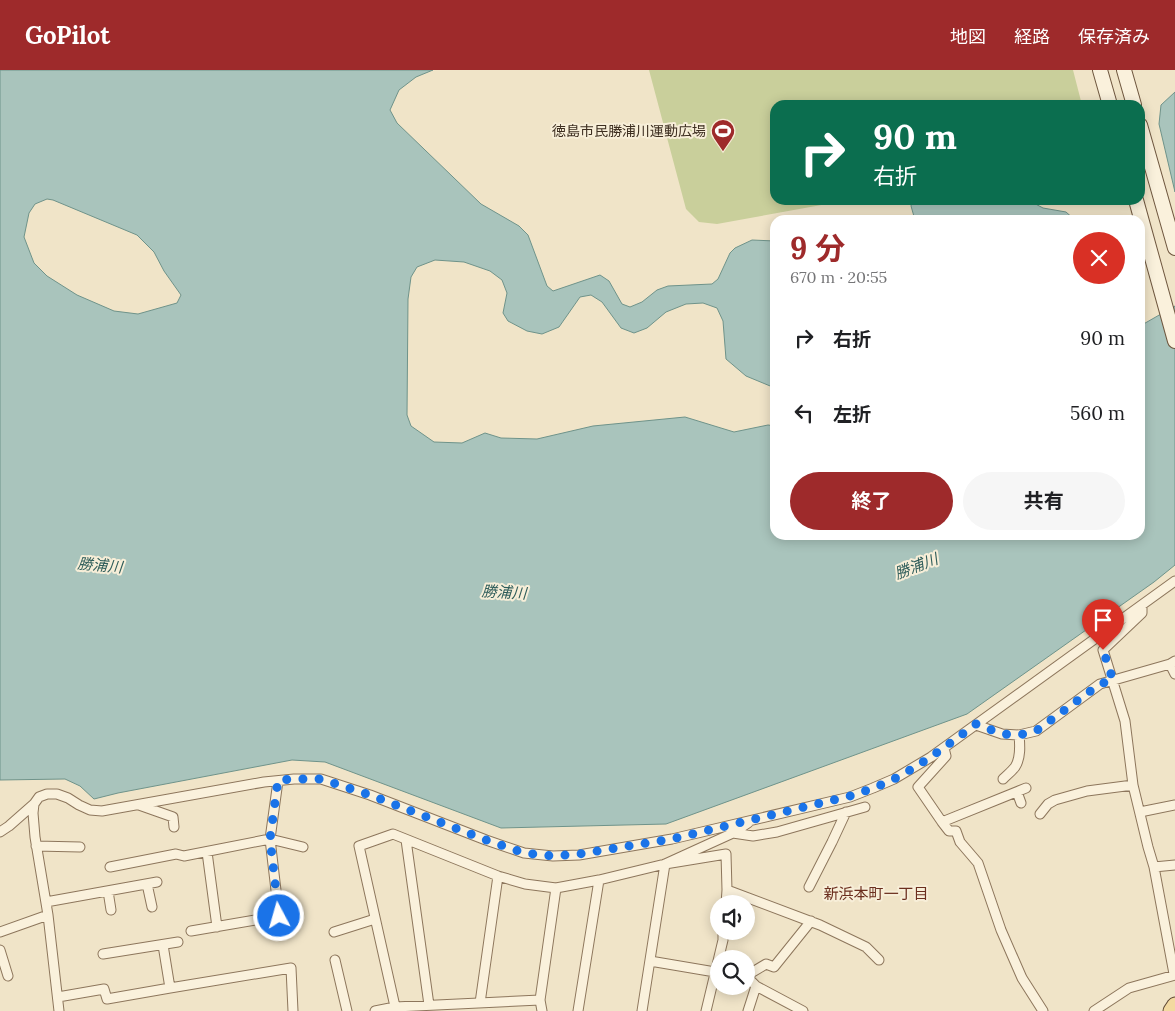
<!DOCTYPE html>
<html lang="ja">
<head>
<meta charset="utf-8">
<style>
	:root { --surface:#fff; --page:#f6f6f6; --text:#202124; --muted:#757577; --accent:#9e2a2b }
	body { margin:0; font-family:Lora,"Noto Sans JP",serif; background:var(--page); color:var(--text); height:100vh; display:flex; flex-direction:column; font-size:19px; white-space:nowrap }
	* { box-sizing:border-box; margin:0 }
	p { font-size:16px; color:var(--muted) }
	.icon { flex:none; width:28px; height:28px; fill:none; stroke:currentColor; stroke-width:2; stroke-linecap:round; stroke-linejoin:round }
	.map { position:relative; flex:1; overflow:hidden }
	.sheet { position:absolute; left:770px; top:145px; width:375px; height:325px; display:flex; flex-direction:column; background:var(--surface); border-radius:15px; box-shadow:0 2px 12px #0003 }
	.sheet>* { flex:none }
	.top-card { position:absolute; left:770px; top:30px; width:375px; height:105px; border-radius:15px; box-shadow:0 2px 12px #0003; background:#0b6e4f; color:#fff; overflow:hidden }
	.buttons { position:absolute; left:710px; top:825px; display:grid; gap:10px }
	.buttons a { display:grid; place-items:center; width:45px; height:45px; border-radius:50%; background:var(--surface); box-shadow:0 2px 12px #0003; font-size:25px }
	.pin { position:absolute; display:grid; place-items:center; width:42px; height:42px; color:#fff; margin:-51px -21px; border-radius:50% 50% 50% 0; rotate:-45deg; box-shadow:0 0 5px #0007 }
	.pin .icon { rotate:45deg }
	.me { position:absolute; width:55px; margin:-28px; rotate:354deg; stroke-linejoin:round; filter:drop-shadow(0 0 4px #0008) }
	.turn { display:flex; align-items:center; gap:18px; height:105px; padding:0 20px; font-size:22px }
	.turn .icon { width:65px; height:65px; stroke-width:2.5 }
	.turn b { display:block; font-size:35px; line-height:42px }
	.round { display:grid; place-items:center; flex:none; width:52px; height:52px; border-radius:26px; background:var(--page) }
	.overview { display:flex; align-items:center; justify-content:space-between; height:85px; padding:0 20px }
	h1 { font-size:30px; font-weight:700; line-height:38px; color:var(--accent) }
	.primary-button { display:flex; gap:10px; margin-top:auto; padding:10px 20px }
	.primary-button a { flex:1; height:58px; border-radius:30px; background:var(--accent); color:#fff; font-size:20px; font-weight:700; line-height:58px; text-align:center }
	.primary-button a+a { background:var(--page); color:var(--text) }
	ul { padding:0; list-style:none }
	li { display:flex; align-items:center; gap:15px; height:75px; padding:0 20px }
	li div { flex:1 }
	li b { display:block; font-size:19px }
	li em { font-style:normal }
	header { display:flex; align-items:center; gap:30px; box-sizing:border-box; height:70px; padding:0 25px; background:var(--accent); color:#fff }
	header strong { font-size:24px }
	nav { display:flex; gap:28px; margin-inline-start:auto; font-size:18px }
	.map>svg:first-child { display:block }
</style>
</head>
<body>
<header>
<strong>GoPilot</strong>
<nav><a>地図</a><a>経路</a><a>保存済み</a></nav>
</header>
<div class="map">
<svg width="1175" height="941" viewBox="0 0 1175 941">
	<rect width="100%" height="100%" fill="#f0e4c8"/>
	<path fill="#c9cf9b" d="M 649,0 L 1073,0 L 1082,35 L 775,35 L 775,130 L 849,130 L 717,154 L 699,152 L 686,139 Z"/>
	<path fill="#a9c4bc" stroke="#6f938a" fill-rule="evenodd" d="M 0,0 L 433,0 L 416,7 L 399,20 L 390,40 L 397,53 L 481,134 L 519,156 L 528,165 L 547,216 L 553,221 L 600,205 L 609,211 L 622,234 L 630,237 L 642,232 L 657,220 L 668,216 L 712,214 L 718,209 L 730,183 L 735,178 L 752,170 L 775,171 L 775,318 L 746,306 L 726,289 L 723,251 L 717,238 L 703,233 L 686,234 L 666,242 L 647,258 L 634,263 L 621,258 L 602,232 L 591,225 L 580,227 L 559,257 L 542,264 L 527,261 L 508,251 L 503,243 L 507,223 L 502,210 L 490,201 L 464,192 L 435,190 L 417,197 L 411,207 L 408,229 L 407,345 L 411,356 L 434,372 L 462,373 L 485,363 L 501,368 L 537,369 L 593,356 L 685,347 L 734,362 L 768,355 L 775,356 L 775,465 L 1140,465 L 1140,256 L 1175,236 L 1175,495 L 1154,512 L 967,644 L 666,754 L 501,758 L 325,692 L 292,690 L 118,723 L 94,729 L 80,716 L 65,709 L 0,710 ZM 47,129 L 53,130 L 137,165 L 154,182 L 164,201 L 181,225 L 177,233 L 138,244 L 114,241 L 77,225 L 47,206 L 34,193 L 24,167 L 29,143 L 35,134 Z
		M 1175,22 L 1175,122 L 1159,54 L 1161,35 Z
		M 912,130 L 1028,130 L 1043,138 L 1066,142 L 1075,150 L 915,150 L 911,136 Z"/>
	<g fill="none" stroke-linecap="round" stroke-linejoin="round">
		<g stroke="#8d765c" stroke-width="11">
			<path id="minor" d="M 1142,535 L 1142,543 L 1103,580 L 1125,651 L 1133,715 L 1148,777 L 1154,797 L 1174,904
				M 1170,594 L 1175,604
				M 976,655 L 1002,664 L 1019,665 L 1036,661 L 1100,614 L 1170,594 L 1175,591
				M 944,678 L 946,686 L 918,717 L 942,752 L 1026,718
				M 1003,709 C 1007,705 1012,701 1015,697 C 1021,688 1020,675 1019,665
				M 1017,722 L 1021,733
				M 139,735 L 173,747 L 174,757
				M 1140,742 L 1175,735
				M 1040,744 L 1048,734 L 1055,730 L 1087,721 L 1133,715
				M 942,752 L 949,761 L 956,761 L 960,772 L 978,793 L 1001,860 L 1022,908 L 1043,941
				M 0,762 L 9,756 L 34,734
				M 733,763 L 753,766 L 777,762 L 865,737
				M 406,770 L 429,935
				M 36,776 L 80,777
				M 207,782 L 217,857
				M 110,797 L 176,784 L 184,786 L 270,769 L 303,777
				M 1154,797 L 1175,795
				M 147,814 L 152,837
				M 809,817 L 832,772 L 846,742
				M 727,820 L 820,855 L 866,877 L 879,890
				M 108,821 L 111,840
				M 46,832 L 157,812
				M 191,861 L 279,846 L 270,769 L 278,711
				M 0,862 L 48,845
				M 334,862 L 375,849
				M 163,875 L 170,918
				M 0,880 L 8,906
				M 103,884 L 178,872
				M 335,890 L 347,941
				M 650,891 L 715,902 L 719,900
				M 746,906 L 766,894 L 774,897 L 811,851
				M 746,906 L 756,916 L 803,941
				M 58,927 L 104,919 L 107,929 L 170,918 L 291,898 L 293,941
				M 480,933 L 498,806
				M 59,941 L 48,845 L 35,767 L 33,743 L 34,734 L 39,727 L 47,724 L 57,724 L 68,728 L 79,735 L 90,740 L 102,741 L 264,712 L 294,709 L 321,709 L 370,725 L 486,770 L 524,783 L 553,786 L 579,785 L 672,769 L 850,727 L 873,718 L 894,709 L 931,687 L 1175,511
				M 375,941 L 395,937 L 540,930
				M 396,941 L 359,776 L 393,764 L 498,806 L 525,814 L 556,818 L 599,810 L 665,794 L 733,763 L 748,753
				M 542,941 L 540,930 L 556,818
				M 578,941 L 599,810
				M 642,941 L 665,794 L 726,784 L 727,820 L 726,834
				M 706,941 L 723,870 L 723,861
				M 748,941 L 756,916
				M 1094,941 L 1129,918 L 1175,905"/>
		</g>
		<g stroke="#6f573f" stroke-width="16">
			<path id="secondary" d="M 1100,0 L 1110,35
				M 1124,0 L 1134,35
				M 1140,55 L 1175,178
				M 1136,130 L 1175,271"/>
		</g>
		<g stroke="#5b4430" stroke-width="17">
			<path id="primary" d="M 1171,941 L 1175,935"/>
		</g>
		<use href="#minor" stroke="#faf1dc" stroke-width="9"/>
		<use href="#secondary" stroke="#faf1dc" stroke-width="14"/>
		<use href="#primary" stroke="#f3d9a0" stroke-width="15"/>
	</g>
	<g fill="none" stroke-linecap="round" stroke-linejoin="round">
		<path stroke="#1a73e8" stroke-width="9" stroke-dasharray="0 16.2" d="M 279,846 L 270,769 L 278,710 L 294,709 L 321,709 L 370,725 L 486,770 L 524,783 L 553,786 L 579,784 L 672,769 L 850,726 C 865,721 880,716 894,709 C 923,694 949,674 976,654 L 1002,664 L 1019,665 L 1036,661 L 1100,614 L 1113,610 L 1103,580"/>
	</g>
	<defs>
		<g id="stadium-pin" transform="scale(1.25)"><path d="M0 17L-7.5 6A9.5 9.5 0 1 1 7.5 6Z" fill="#9e2a2b" stroke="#f7eed8"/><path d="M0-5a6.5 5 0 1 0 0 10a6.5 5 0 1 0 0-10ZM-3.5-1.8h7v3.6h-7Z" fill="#fff"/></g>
	</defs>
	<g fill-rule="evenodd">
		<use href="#stadium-pin" x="723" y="61"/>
	</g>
	<g text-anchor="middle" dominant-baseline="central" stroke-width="4" stroke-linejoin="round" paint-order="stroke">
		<g font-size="14" fill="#3d2e20" stroke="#f7eed8" text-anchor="end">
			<text x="706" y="61">徳島市民勝浦川運動広場</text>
		</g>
		<g font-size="15" font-style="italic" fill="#2f5d5a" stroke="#f7eed8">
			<text transform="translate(100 495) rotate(5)">勝浦川</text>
			<text transform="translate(916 496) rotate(-21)">勝浦川</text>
			<text transform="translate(504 522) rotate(3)">勝浦川</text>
		</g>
		<g font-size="15" fill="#6b2e1e" stroke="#f7eed8">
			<text x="876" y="823">新浜本町一丁目</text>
		</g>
	</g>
</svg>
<div class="buttons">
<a><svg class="icon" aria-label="sound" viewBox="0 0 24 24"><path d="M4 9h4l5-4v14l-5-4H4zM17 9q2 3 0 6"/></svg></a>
<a><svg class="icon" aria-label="search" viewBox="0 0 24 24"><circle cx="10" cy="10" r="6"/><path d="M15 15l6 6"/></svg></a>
</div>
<div class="pin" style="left:1103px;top:580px;background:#d93025"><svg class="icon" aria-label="arrive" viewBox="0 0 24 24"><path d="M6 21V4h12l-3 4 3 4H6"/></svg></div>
<svg class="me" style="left:279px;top:846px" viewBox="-20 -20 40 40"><circle r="17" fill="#1a73e8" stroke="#fff" stroke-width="3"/><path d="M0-11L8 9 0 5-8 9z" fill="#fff"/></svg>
<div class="top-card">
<div class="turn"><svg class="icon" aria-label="right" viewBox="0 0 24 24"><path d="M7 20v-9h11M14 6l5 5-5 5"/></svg><div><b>90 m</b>右折</div></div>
</div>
<section class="sheet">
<div class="overview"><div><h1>9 分</h1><p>670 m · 20:55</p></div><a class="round" style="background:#d93025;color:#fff"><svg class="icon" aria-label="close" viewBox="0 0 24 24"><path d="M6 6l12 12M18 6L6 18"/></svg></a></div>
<ul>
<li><svg class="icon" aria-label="right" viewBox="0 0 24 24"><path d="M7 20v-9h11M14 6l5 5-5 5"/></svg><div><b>右折</b></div><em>90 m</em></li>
<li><svg class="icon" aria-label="left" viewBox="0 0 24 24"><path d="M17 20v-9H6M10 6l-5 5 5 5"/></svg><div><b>左折</b></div><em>560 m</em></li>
</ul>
<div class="primary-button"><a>終了</a><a>共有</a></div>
</section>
</div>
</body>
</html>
